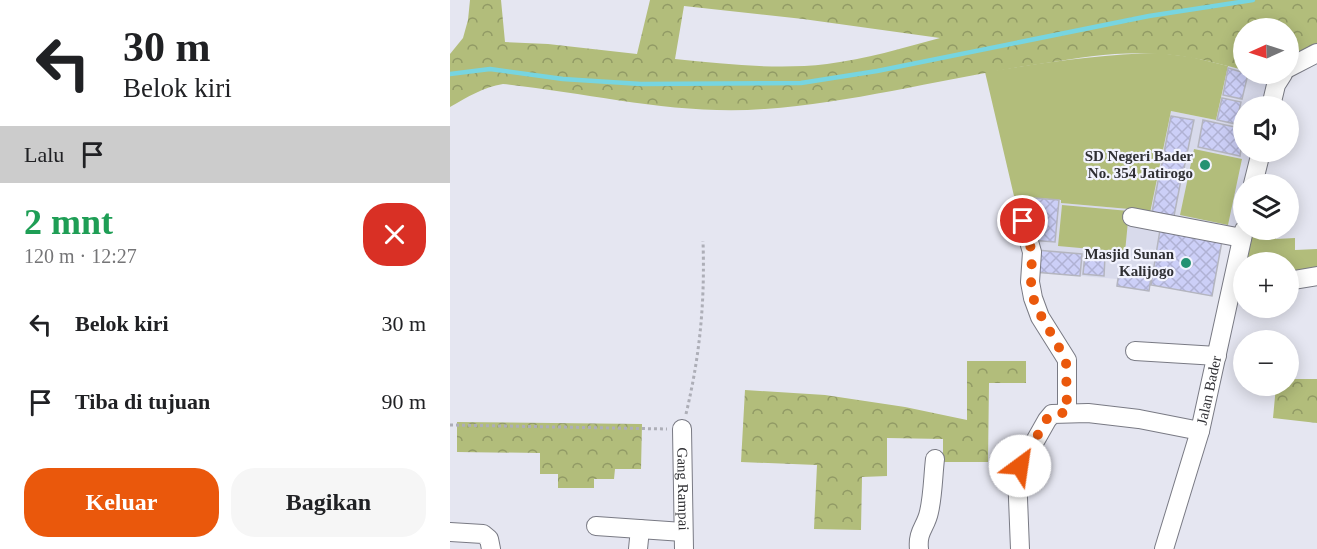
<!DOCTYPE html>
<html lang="id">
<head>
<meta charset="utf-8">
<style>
	:root { --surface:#fff; --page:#f6f6f6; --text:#202124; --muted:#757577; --accent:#ea580c }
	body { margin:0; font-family:Georgia,serif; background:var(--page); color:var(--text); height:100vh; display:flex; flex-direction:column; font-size:22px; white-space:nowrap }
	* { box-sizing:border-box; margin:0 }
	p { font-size:20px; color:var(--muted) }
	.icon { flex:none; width:33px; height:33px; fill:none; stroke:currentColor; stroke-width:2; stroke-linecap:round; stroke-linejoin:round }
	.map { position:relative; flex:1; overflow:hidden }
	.side { display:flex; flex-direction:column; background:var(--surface); width:450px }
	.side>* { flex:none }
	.guide { background:#fff; color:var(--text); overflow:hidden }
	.needle { width:39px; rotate:267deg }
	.fabs { position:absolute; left:783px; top:18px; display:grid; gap:12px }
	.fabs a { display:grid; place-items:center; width:66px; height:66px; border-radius:50%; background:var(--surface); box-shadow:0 3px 15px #0003; font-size:30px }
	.pin { position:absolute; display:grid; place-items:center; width:51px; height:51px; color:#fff; margin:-26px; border:3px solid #fff; border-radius:50%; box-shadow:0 2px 6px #0007 }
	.me { position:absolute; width:66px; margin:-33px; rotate:31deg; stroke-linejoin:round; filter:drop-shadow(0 0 4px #0008) }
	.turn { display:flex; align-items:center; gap:21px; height:126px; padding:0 24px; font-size:27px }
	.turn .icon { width:78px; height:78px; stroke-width:2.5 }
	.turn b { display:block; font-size:42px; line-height:51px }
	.then { display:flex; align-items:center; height:57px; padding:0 24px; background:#0003; gap:12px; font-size:22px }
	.round { display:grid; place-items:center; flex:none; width:63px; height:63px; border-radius:24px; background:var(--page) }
	.head { display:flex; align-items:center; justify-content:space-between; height:102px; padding:0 24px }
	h1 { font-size:36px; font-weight:800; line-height:45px; color:#1e9e55 }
	.primary-button { display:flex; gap:12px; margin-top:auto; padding:12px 24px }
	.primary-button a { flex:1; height:69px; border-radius:24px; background:var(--accent); color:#fff; font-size:24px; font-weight:800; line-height:69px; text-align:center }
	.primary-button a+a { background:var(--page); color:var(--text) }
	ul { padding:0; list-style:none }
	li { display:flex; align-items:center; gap:18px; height:78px; padding:0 24px }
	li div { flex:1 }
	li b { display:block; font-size:22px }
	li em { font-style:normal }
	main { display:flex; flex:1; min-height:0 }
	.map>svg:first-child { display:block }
</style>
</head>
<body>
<main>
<section class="side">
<div class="guide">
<div class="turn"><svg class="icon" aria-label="left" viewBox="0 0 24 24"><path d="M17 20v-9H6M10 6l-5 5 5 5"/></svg><div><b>30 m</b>Belok kiri</div></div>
<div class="then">Lalu<svg class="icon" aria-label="arrive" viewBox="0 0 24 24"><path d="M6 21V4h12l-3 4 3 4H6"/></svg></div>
</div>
<div class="head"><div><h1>2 mnt</h1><p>120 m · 12:27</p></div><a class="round" style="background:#d93025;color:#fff"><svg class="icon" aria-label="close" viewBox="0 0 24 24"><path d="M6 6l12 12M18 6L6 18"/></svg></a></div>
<ul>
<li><svg class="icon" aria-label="left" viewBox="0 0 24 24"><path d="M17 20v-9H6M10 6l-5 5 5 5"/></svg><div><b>Belok kiri</b></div><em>30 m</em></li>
<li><svg class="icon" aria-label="arrive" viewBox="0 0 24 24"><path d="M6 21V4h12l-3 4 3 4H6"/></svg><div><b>Tiba di tujuan</b></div><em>90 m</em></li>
</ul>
<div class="primary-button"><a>Keluar</a><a>Bagikan</a></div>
</section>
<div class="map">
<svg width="867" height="549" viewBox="0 0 867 549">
	<defs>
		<pattern id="forest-crowns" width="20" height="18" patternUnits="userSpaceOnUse" patternTransform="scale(1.5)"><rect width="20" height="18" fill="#b2bd7b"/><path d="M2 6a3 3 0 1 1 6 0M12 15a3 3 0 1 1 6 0" fill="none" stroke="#919a65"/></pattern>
		<pattern id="building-cross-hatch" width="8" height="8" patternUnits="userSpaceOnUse" patternTransform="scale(1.5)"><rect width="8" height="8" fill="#cccff7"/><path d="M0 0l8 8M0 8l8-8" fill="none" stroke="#b0b2d4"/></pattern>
	</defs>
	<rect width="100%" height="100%" fill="#e5e6f1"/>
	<path fill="#d8daeb" d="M 778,66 L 793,70 L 794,74 L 819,75 L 812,106 L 794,106 L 794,152 L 802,152 L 785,229 L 713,216 L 699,292 L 666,286 L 667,279 L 584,272 L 580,240 L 584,198 L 611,200 L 612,203 L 679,209 L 721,111 L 766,120 Z"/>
	<path fill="#b2bd7b" d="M 709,53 L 741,57 L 778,66 L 766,120 L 721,111 L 700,213 L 679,209 L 611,203 L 611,200 L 564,196 L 535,72 C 593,63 650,54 709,53 Z
		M 744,149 L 792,159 L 778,225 L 730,215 Z
		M 612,205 L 679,211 L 675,252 L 608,246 Z
		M 803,230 L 826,230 L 826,239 L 845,238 L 845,250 L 867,249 L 867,269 L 839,274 L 838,262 L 797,262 Z"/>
	<path fill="url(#forest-crowns)" fill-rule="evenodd" d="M 20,0 L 51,0 L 55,42 L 98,44 L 187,54 L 200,0 L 867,0 L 867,46 L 839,60 L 838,28 L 794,28 L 793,70 C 766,63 738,55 709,54 C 671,51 633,57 596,63 C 502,76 410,102 315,109 C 227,116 140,93 53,84 C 33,87 18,97 0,107 L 0,54 L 13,38 L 18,20 ZM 234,6 L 353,19 L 490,38 C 453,48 416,59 377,64 C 327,70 275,64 225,59 Z
		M 517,361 L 576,361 L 576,383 L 539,383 L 538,462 L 493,462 L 493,439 L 437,438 L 437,476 L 412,477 L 411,530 L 364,529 L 367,465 L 291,462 L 295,390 L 375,395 L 455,407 L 517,420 Z
		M 839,379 L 867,379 L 867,423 L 823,418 L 826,386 L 838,386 Z
		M 7,422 L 192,424 L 191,469 L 165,469 L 164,479 L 144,479 L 144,488 L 108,488 L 108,474 L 90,474 L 90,453 L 7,452 Z"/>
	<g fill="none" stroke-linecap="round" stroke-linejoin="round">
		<path stroke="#77d5e0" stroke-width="4.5" d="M 0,74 L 40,69 L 113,79 L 191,84 L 351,83 L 427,71 L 699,16 L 803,0"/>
	</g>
	<path fill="url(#building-cross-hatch)" stroke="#b4b5bf" stroke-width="1.5" d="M 778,68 L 798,74 L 792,99 L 773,95 Z
		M 772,98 L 791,102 L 786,124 L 767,120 Z
		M 721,116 L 744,120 L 732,178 L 710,174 Z
		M 753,120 L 794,129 L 790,156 L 748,147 Z
		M 709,176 L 731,180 L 724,216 L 702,212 Z
		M 584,198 L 609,200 L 605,242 L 580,240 Z
		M 710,230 L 772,241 L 762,296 L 701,285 Z
		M 586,250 L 632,254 L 630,276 L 584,272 Z
		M 635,255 L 655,256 L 654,276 L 633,274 Z
		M 669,272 L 701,277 L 699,291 L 667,286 Z"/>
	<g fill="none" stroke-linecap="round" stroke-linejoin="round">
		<g stroke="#797a84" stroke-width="20">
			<g id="minor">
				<path d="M 838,68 L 867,53"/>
				<path d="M 821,106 L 826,85 L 833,74"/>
				<path d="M 803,184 L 811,152"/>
				<path d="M 572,206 L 573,221 L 582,252 L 580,282 L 583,298 L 590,317 L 617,360 L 617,413"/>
				<path d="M 682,217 L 792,238"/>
				<path d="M 838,281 L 867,276"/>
				<path d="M 685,351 L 767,356"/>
				<path id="s1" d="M 232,429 L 234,549"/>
				<path d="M 146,526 L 233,532"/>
				<path d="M 0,532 L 33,534 L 39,539 L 41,549"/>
				<path d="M 188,549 L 190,529"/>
				<path d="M 469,549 C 467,531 476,527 479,512 C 483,495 483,476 485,459"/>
				<path d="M 570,549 L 567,473 L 597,420 L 602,414 L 638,413 L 689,419 L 750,431"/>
				<path id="s2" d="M 714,549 L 750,431 L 794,230"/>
			</g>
		</g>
		<path stroke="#adaeb7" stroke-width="3" stroke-dasharray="3 3" stroke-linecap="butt" d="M 236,414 C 250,355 255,302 253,241
			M 0,425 L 217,429"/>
		<use href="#minor" stroke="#fff" stroke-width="18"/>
	</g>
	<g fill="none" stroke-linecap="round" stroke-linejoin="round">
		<path stroke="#ea580c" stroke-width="10" stroke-dasharray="0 18" d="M 570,466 L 598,417 L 604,413 L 617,413 L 616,360 L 585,305 L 581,286 L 582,252 L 573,221"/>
	</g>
	<g fill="#249272" stroke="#f2f3fe" stroke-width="2">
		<circle cx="755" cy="165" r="6"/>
		<circle cx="736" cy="263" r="6"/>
	</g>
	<g text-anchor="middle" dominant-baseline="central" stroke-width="4.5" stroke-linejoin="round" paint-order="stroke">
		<g font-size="15" font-weight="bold" fill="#2f2f33" stroke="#f2f3fe" text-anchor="end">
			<text x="743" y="156">SD Negeri Bader<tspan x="743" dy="17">No. 354 Jatirogo</tspan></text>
			<text x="724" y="254">Masjid Sunan<tspan x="724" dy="17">Kalijogo</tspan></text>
		</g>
		<g font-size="15" fill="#2f2f33" stroke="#f2f3fe">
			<text stroke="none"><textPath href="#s2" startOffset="165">Jalan Bader</textPath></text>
			<text stroke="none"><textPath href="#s1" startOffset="60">Gang Rampai</textPath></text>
		</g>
	</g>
</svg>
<div class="fabs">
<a><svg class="needle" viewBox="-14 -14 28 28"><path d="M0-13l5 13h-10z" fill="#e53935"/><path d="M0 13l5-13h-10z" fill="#757577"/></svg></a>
<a><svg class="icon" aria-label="sound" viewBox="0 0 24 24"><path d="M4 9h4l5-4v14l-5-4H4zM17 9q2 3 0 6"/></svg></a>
<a><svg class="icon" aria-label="layers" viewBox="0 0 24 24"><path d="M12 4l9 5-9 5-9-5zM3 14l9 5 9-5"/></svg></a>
<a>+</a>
<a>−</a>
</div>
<div class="pin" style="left:573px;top:221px;background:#d93025"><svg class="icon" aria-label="arrive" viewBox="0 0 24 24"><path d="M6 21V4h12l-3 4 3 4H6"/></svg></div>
<svg class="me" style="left:570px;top:466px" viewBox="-20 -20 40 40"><circle r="19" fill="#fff"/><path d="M0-13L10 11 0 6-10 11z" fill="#ea580c"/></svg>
</div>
</main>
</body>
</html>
